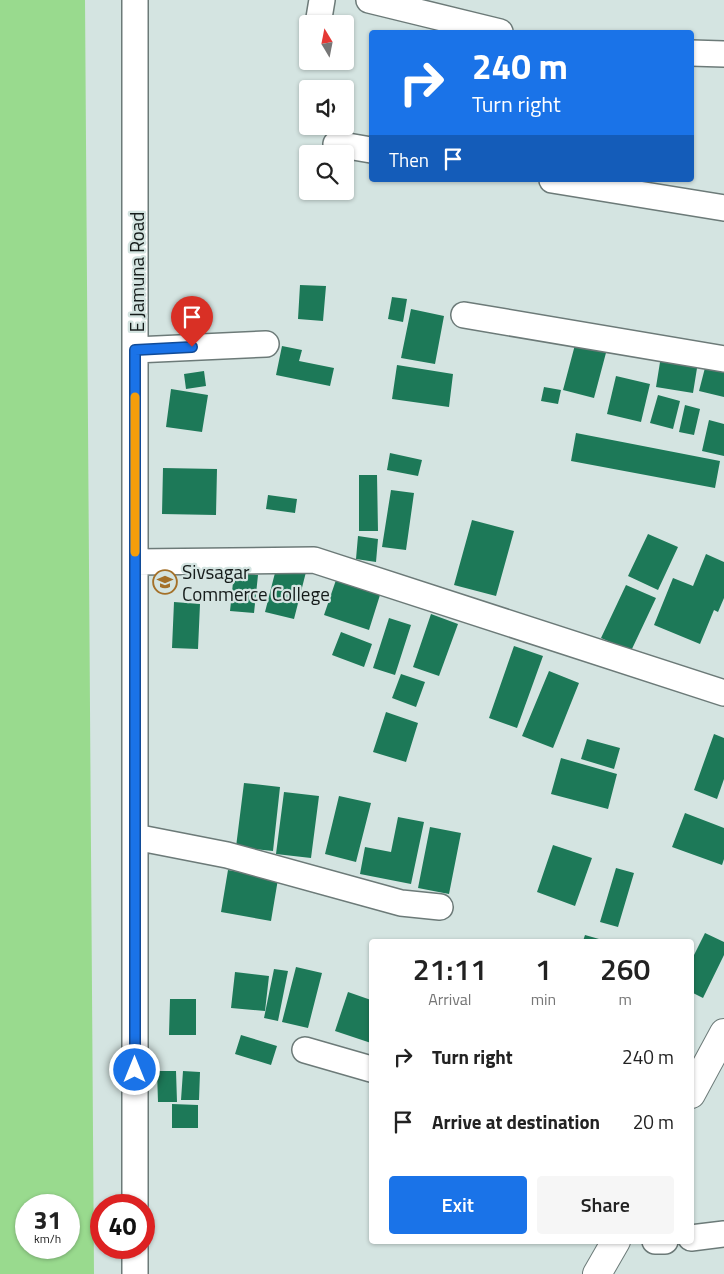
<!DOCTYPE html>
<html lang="en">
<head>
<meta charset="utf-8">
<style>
	:root { --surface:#fff; --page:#f6f6f6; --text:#222; --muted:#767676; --accent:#1a73e8 }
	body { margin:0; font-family:"Titillium Web",sans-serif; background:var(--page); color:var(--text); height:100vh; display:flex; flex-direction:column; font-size:19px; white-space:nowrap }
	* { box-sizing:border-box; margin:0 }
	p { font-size:16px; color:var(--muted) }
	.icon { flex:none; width:28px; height:28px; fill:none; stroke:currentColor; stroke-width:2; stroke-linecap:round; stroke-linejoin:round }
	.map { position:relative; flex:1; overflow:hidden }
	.panel { position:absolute; left:369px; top:939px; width:325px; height:305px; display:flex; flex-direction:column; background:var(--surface); border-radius:5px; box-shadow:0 1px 4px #0004 }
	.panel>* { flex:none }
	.top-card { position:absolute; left:369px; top:30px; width:325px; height:152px; border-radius:5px; box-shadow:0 1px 4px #0004; background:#1a73e8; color:#fff; overflow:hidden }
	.needle { width:32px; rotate:350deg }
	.controls { position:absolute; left:299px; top:15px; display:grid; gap:10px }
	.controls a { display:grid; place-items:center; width:55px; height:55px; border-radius:5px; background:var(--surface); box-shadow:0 1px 4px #0004; font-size:25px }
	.speed { position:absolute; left:15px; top:1194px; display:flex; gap:10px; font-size:25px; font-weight:700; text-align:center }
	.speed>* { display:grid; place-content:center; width:65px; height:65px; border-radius:50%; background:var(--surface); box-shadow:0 1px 4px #0004; line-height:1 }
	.speed small { font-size:12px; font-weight:400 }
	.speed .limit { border:8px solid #d22; background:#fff; color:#111 }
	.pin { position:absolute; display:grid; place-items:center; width:42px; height:42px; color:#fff; margin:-51px -21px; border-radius:50% 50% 50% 0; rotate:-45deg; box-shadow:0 0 5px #0007 }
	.pin .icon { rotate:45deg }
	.me { position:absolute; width:55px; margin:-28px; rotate:0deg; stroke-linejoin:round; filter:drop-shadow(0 0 4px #0008) }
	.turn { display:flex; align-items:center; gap:18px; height:105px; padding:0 20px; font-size:22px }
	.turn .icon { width:65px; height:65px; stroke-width:2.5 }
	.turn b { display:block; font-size:35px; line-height:42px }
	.then { display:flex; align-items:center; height:48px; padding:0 20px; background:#0003; gap:10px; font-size:19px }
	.eta { display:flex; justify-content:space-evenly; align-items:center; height:85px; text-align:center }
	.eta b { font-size:30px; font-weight:600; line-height:35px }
	.action { display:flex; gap:10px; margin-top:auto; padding:10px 20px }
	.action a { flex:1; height:58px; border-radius:5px; background:var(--accent); color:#fff; font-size:20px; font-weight:600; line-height:58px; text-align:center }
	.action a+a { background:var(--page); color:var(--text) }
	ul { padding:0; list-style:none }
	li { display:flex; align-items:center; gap:15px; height:65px; padding:0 20px }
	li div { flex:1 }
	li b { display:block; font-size:19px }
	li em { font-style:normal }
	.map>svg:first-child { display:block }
</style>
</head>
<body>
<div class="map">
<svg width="724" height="1274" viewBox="0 0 724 1274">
	<rect width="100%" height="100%" fill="#d4e4e1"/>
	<path fill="#99da8e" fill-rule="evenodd" d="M 0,0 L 85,0 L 94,1274 L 0,1274 ZM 26,1205 L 69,1205 L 69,1248 L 26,1248 Z"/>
	<path fill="#1d7958" d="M 300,285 L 326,286 L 323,321 L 298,319 Z
		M 392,297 L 407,299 L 403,322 L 388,319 Z
		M 411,309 L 444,316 L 435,364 L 401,358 Z
		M 576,341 L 607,349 L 594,398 L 563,390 Z
		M 282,346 L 302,350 L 299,361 L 334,368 L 330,386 L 276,375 Z
		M 661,356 L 698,362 L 693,393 L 656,387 Z
		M 707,360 L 724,364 L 724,397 L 699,391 Z
		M 397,365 L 453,374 L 449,407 L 392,399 Z
		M 204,371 L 206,386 L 186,389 L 184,374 Z
		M 616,376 L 650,384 L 641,422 L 607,414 Z
		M 544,387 L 561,390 L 558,404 L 541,401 Z
		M 171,389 L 208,395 L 202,432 L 166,427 Z
		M 658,395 L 680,401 L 673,429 L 650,423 Z
		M 685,405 L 700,409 L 694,435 L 679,432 Z
		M 709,420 L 724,424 L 724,456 L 702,451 Z
		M 576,433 L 720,461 L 715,488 L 571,461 Z
		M 390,453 L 422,460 L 418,476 L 387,470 Z
		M 163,468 L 217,469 L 216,515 L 162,514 Z
		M 359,475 L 377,475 L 378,531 L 359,531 Z
		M 391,490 L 414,493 L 406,550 L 382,547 Z
		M 268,495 L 297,499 L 295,513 L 266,509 Z
		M 472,520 L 514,531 L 496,596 L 454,585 Z
		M 648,534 L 678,547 L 658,590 L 628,576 Z
		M 358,536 L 378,539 L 376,562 L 356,559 Z
		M 706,554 L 724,562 L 724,598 L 718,612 L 714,610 L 700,644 L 654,625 L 673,578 L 693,586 Z
		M 277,565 L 306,572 L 294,619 L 265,612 Z
		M 234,573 L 258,575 L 254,613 L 230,611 Z
		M 336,580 L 380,595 L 369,630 L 324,615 Z
		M 626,585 L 656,598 L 631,651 L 601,638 Z
		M 174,602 L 200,604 L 198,649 L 172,648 Z
		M 431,614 L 458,624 L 439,676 L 413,667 Z
		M 389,618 L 411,625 L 395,675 L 373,668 Z
		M 341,632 L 372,644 L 364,667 L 332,655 Z
		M 514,646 L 543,656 L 517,728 L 489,718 Z
		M 549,671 L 579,683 L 553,748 L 522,736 Z
		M 401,674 L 425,682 L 416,707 L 392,698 Z
		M 386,712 L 418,723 L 406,762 L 373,752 Z
		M 714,734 L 724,738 L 724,779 L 717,799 L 694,790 Z
		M 587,739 L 620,748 L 614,769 L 581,759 Z
		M 561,758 L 617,774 L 608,809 L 551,794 Z
		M 244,783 L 280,787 L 273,851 L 236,847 Z
		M 284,792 L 319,796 L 311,858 L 276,854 Z
		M 339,796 L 371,803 L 356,862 L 325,854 Z
		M 685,813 L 724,828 L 724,859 L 722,865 L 672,847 Z
		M 398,817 L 424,822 L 411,884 L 360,874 L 365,847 L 391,852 Z
		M 430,827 L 461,833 L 449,894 L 418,888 Z
		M 553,845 L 592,858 L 575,906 L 537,892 Z
		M 616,868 L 634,873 L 618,927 L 600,922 Z
		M 228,870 L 278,879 L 271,921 L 221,912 Z
		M 705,933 L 724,942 L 724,955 L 703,998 L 691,992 L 691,961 Z
		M 585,935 L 606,941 L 583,941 Z
		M 296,967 L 322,973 L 308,1028 L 282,1022 Z
		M 274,969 L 288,971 L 278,1021 L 264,1018 Z
		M 235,972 L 269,976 L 265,1011 L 231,1008 Z
		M 348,992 L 371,1000 L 371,1043 L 335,1031 Z
		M 170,999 L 196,999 L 196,1035 L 169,1035 Z
		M 241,1035 L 277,1046 L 271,1065 L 235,1054 Z
		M 157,1071 L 176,1071 L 177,1102 L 158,1102 Z
		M 183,1071 L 200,1072 L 199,1100 L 181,1100 Z
		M 172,1104 L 198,1105 L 198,1128 L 172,1128 Z"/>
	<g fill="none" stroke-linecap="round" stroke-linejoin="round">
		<g stroke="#6c7a78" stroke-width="28">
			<path id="minor" d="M 369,0 L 500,32
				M 318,24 L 322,0
				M 691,53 L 724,54
				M 336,144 L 371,150
				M 552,180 L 724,208
				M 464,315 L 724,359
				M 135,350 L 266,344
				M 135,562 L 314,560 L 724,693
				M 135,837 L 227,855 L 401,903 L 440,907
				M 305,1050 L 371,1069
				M 135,1205 L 135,0
				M 691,1238 L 724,1234
				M 655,1241 L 665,1241
				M 135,1248 L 135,1274"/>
		</g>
		<g stroke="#6c7a78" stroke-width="30">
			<path id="highway" d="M 691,1094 L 724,1033
				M 597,1274 L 616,1241"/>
		</g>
		<use href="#minor" stroke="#fff" stroke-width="25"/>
		<use href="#highway" stroke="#fff" stroke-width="28"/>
	</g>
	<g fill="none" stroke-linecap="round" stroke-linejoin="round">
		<g stroke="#114b97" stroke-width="12">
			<path id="route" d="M 135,1070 L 135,350 L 192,347"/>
		</g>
		<use href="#route" stroke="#1a73e8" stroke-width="9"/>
		<path stroke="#f59e0b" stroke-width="9" d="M 135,552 L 135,397"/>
	</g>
	<defs>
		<g id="school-ring" transform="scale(1.25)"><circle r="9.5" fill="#d4e4e1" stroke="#a47028" stroke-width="1.5"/><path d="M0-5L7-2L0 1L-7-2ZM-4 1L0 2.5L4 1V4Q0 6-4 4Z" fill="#a47028"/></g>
	</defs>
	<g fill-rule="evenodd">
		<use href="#school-ring" x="165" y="582"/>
	</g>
	<g text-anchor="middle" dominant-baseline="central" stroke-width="4.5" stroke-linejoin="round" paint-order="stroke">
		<g font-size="19" fill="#151b1a" stroke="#d4e4e1">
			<text transform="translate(136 272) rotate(-90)">E Jamuna Road</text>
		</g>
		<g font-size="19" fill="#151b1a" stroke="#d4e4e1" text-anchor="start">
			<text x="182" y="571">Sivsagar<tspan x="182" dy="22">Commerce College</tspan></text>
		</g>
	</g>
</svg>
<div class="controls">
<a><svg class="needle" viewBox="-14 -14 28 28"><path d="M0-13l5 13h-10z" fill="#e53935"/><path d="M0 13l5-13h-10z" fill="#767676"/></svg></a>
<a><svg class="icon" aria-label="sound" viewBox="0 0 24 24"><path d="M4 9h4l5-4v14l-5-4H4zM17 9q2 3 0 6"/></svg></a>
<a><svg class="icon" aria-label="search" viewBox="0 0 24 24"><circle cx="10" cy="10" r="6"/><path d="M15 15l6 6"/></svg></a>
</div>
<div class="speed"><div>31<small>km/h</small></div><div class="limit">40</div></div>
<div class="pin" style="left:192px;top:347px;background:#d93025"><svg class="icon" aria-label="arrive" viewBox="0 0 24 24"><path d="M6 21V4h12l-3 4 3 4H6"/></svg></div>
<svg class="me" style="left:135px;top:1070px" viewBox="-20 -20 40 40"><circle r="17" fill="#1a73e8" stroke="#fff" stroke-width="3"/><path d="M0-11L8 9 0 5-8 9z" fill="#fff"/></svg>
<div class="top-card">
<div class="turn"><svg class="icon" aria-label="right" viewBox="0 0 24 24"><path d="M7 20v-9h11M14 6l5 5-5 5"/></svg><div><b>240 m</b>Turn right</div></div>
<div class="then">Then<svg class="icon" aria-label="arrive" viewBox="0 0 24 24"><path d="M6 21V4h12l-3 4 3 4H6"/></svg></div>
</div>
<section class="panel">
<div class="eta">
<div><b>21:11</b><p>Arrival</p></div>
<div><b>1</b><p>min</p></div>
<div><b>260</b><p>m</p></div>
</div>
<ul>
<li><svg class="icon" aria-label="right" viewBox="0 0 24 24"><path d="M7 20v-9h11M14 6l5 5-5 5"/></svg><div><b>Turn right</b></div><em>240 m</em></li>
<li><svg class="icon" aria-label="arrive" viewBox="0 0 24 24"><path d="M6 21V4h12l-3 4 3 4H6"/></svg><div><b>Arrive at destination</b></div><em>20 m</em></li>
</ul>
<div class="action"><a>Exit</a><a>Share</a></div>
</section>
</div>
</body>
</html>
